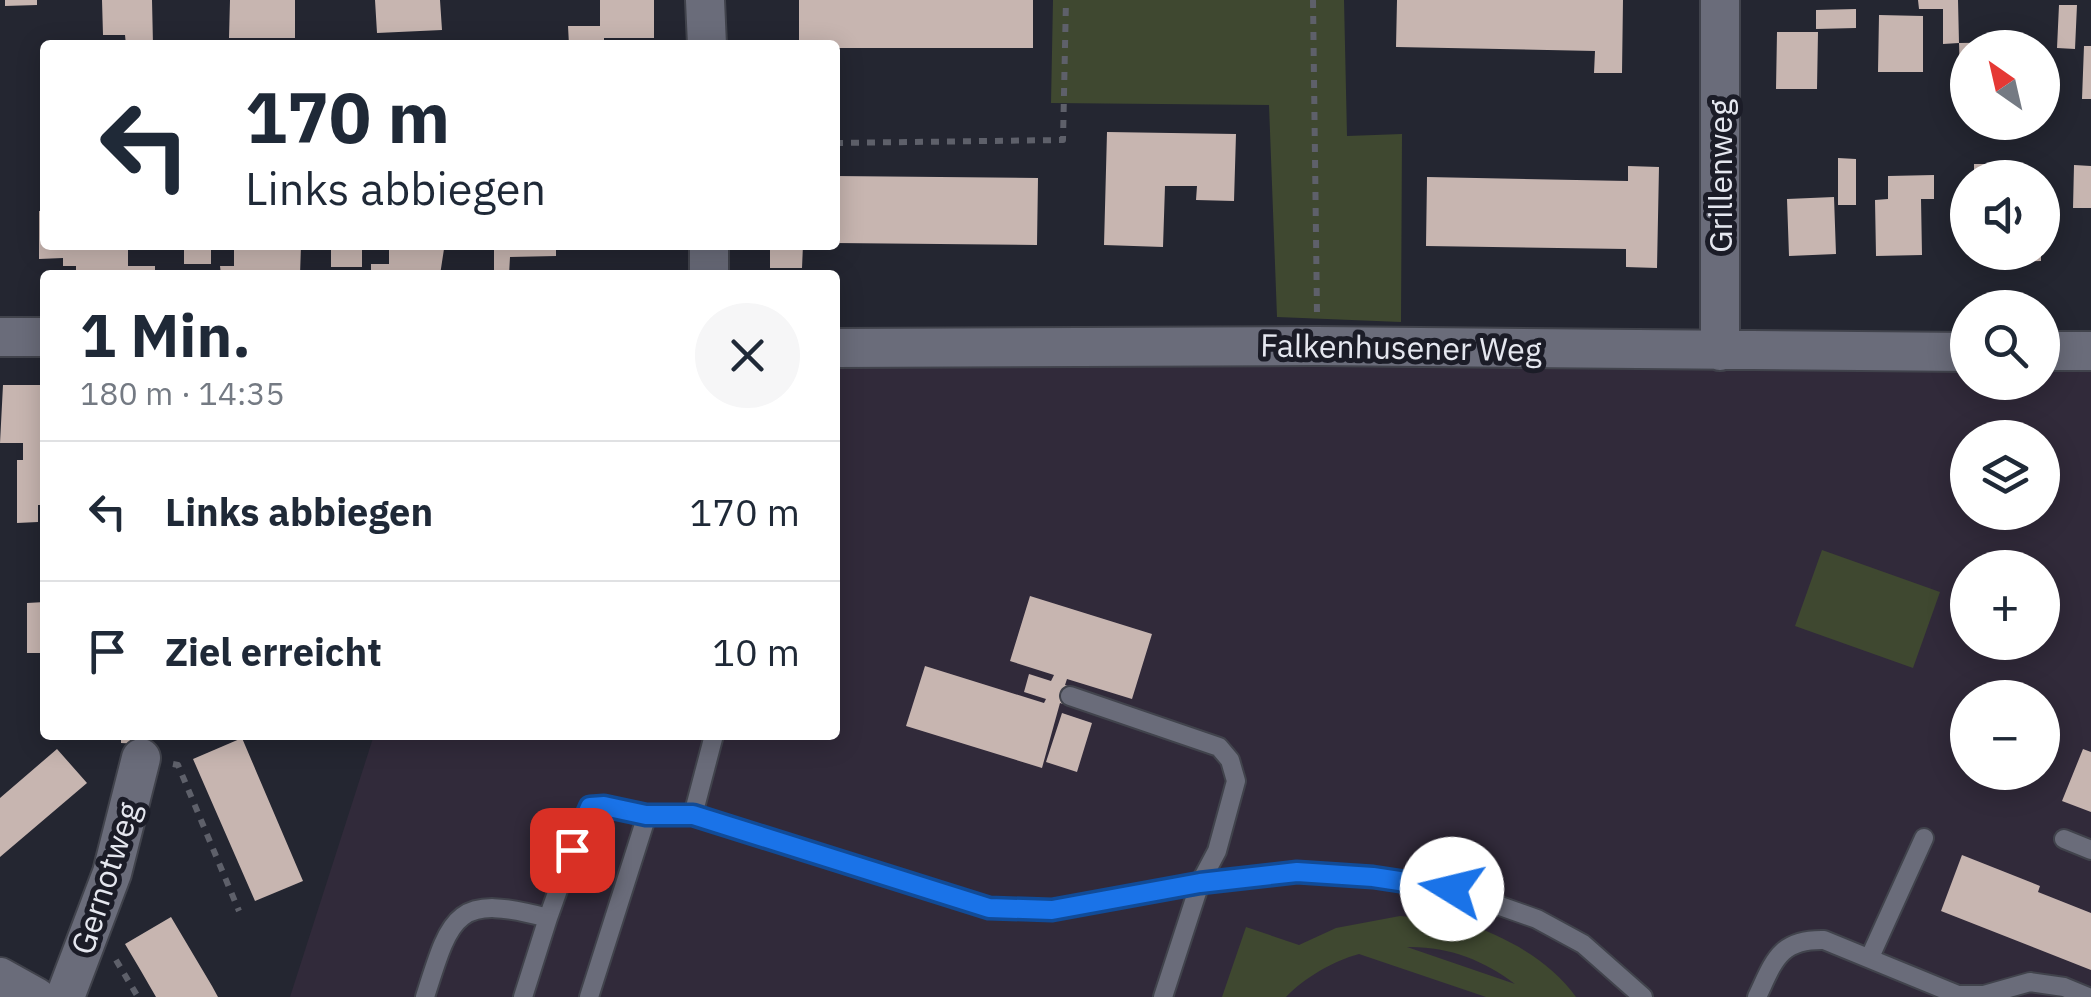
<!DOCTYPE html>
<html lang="de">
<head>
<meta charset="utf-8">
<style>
	:root { --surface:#fff; --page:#f6f6f7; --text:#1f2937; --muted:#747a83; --line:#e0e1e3 }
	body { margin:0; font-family:"IBM Plex Sans",sans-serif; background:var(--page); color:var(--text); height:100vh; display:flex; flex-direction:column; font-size:38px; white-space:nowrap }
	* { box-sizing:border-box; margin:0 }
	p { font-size:32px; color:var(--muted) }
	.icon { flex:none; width:55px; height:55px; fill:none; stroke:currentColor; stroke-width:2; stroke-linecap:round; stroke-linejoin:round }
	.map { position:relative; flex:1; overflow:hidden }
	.drawer { position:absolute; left:40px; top:270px; width:800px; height:470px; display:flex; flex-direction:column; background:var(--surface); border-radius:10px; box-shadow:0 5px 25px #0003 }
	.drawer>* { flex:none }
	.banner { position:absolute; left:40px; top:40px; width:800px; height:210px; border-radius:10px; box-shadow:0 5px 25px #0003; background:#fff; color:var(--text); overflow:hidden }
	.needle { width:65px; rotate:326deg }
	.controls { position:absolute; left:1950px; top:30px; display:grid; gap:20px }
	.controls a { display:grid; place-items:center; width:110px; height:110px; border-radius:50%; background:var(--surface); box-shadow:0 5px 25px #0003; font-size:50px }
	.pin { position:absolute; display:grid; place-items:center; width:85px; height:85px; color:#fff; margin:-42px; border-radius:20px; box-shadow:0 5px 15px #0006 }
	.me { position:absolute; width:110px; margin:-55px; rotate:279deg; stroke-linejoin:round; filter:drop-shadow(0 0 8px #0008) }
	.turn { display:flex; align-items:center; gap:35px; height:210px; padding:0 40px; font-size:45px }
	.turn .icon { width:130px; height:130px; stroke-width:2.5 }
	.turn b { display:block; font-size:70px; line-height:85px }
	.round { display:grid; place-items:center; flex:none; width:105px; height:105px; border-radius:52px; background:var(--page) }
	.overview { display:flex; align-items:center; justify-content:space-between; height:170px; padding:0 40px }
	h1 { font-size:60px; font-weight:700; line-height:75px }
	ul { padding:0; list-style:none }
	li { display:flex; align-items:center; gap:30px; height:140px; padding:0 40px; border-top:2px solid var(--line) }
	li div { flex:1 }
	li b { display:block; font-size:38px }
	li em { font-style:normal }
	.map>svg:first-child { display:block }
</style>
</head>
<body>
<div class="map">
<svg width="2091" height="997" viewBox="0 0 2091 997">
	<rect width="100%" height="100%" fill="#242631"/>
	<path fill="#312a3a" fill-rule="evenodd" d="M 835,364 L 1967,370 L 1968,382 L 2042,382 L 2043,370 L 2091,370 L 2091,997 L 290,997 L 374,735 L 835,735 ZM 1968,438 L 2042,438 L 2042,512 L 1968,512 ZM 1968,568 L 2042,568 L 2042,642 L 1968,642 ZM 1968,698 L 2042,698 L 2042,772 L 1968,772 Z"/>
	<path fill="#3f4830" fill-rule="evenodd" d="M 1053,0 L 1344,0 L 1347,136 L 1402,134 L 1401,322 L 1277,317 L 1269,105 L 1051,103 Z
		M 1822,550 L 1940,592 L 1913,668 L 1795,626 Z
		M 1400,916 C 1420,918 1444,917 1464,923 C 1505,936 1551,961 1576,997 L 1486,997 L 1359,954 C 1333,961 1304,978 1286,997 L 1222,997 L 1246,927 L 1299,945 L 1336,928 ZM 1407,947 C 1447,946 1484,960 1515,984 Z"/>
	<path fill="#c7b5b0" d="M 5,0 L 37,0 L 37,5 L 5,6 Z
		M 102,0 L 152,0 L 153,45 L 126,45 L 125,35 L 103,35 Z
		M 230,0 L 295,0 L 295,38 L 229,38 Z
		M 375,0 L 440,0 L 442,30 L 377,33 Z
		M 600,0 L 654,0 L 654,38 L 604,38 L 604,45 L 569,45 L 568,26 L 600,26 Z
		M 799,0 L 1033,0 L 1033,48 L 835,48 L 835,45 L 799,45 Z
		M 1397,0 L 1623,0 L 1622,73 L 1594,73 L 1595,51 L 1396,47 Z
		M 1918,0 L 1958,0 L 1959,43 L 2023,42 L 2023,48 L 1968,48 L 1968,76 L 1960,76 L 1959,43 L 1943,44 L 1943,9 L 1919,9 Z
		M 2059,5 L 2077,5 L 2075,49 L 2057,48 Z
		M 1856,9 L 1856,28 L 1816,29 L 1816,10 Z
		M 1879,15 L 1923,16 L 1923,72 L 1878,72 Z
		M 1777,32 L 1818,32 L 1817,89 L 1776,89 Z
		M 2084,46 L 2091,46 L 2091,99 L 2082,99 Z
		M 1107,132 L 1236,134 L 1234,201 L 1196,200 L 1197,186 L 1165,186 L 1163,247 L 1104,245 Z
		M 1838,158 L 1856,159 L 1856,205 L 1838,205 Z
		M 1974,164 L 1992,164 L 1993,178 L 1974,178 Z
		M 2074,165 L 2091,166 L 2091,208 L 2073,208 Z
		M 1628,166 L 1659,167 L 1657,268 L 1626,267 L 1626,249 L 1426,246 L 1427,177 L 1628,181 Z
		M 1934,175 L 1934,199 L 1921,199 L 1922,255 L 1876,256 L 1875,200 L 1888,199 L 1888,176 Z
		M 835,176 L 1038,178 L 1037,245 L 835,243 Z
		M 1834,197 L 1836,254 L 1789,256 L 1787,199 Z
		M 39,211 L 45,211 L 45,245 L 128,245 L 128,266 L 155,266 L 155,275 L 76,275 L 76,266 L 63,266 L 63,258 L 39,259 Z
		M 184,245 L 211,245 L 211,264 L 184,264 Z
		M 234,245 L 301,245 L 300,275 L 221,275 L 220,266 L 234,266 Z
		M 331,245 L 362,245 L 362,267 L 331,267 Z
		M 389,245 L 427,245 L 427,249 L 444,249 L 440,275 L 371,275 L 371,264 L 389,264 Z
		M 494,245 L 556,245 L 556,256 L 510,257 L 509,275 L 494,275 Z
		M 770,245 L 803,245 L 802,268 L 770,268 Z
		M 1995,252 L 2041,252 L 2041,261 L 1995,262 Z
		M 3,385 L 45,385 L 45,505 L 38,505 L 38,522 L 17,523 L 17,460 L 23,460 L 23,443 L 0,443 Z
		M 1030,596 L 1152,634 L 1132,699 L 1067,679 L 1065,685 L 1068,686 L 1063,704 L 1060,703 L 1042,768 L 906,726 L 925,666 L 1044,703 L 1046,699 L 1024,692 L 1029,674 L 1051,681 L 1054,675 L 1010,661 Z
		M 45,602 L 45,653 L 27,653 L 27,603 Z
		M 1062,713 L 1092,723 L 1077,772 L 1046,762 Z
		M 121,735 L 140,735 L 140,744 L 121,743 Z
		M 242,738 L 303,881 L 255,901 L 193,759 Z
		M 57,749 L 87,783 L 0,857 L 0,798 Z
		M 2083,749 L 2091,752 L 2091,812 L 2062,801 Z
		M 1962,855 L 2040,886 L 2038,892 L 2091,913 L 2091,970 L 1941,911 Z
		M 171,917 L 212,986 L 218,997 L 156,997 L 141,971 L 125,944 Z"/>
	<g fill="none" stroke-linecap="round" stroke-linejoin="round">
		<g stroke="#41434c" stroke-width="22">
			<path id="lane" d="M 1070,696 L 1219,747 L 1230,760 L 1236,781 L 1217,851 L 1200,883 L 1163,997
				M 647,815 L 693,815 L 989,908 L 1052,910 L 1200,883 L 1297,871 L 1373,877 L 1452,889 L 1537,919 L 1583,944 L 1643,997
				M 693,815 L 714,735
				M 2064,839 L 2091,850
				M 548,918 L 584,817 L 590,807 L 604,806 L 647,815 L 589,997
				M 1870,957 L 1924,838
				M 425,997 C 451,914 456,893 548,918 L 523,997
				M 1757,997 C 1774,961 1779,939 1824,940 L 1958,995 L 1984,995 L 2030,982 L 2064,987 L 2088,997"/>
		</g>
		<g stroke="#41434c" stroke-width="42">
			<path id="street" d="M 705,0 L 707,45
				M 1720,0 L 1720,351
				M 709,275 L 709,245
				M 0,337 L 45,337
				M 835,348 L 1317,346 L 1968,352
				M 2042,351 L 2091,351
				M 0,977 L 36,997
				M 65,997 L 112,873 L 141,758"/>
		</g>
		<path stroke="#5e606a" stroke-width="6" stroke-dasharray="8 8" stroke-linecap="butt" d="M 1313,0 L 1317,314
			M 835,143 L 1063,140 L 1066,0
			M 173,764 L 178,765 L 239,911
			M 116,960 L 138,997"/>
		<use href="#lane" stroke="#6a6c7a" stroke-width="18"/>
		<use href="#street" stroke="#6a6c7a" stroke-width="38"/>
	</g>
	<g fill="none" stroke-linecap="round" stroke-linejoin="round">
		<g stroke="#114b97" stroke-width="25">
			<path id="route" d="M 572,850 L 590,807 L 604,806 L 646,815 L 693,815 L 989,908 L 1052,910 L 1200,883 L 1297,872 L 1373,877 L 1452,889"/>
		</g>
		<use href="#route" stroke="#1a73e8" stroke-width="18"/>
	</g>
	<g text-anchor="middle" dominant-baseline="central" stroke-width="10" stroke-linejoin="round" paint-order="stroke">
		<g font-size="32" fill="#e5e7ef" stroke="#1b1c27">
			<text transform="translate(1720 176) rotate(-90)">Grillenweg</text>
			<text transform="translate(1401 347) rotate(1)">Falkenhusener Weg</text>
			<text transform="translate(105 878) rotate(-72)">Gernotweg</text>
		</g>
	</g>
</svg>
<div class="controls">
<a><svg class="needle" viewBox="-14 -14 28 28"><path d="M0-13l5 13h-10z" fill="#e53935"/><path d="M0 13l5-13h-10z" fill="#747a83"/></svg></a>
<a><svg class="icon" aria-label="sound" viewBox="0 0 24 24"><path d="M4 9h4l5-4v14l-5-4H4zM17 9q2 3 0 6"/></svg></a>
<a><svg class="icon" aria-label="search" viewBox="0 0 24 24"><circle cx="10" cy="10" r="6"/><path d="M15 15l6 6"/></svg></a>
<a><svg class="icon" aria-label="layers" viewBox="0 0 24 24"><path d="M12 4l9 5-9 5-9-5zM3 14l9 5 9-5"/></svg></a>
<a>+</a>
<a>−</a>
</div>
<div class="pin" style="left:572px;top:850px;background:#d93025"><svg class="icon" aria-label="arrive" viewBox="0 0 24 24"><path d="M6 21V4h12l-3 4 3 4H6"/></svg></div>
<svg class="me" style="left:1452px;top:889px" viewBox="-20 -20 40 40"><circle r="19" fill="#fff"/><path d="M0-13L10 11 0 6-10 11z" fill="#1a73e8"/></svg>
<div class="banner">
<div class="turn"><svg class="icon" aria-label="left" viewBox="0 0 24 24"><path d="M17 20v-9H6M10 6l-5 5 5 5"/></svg><div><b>170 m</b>Links abbiegen</div></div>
</div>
<section class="drawer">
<div class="overview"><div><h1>1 Min.</h1><p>180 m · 14:35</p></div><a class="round"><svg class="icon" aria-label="close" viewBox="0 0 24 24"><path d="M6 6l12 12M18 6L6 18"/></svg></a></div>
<ul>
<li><svg class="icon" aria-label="left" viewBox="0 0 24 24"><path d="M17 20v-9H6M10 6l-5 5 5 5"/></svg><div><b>Links abbiegen</b></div><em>170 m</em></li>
<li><svg class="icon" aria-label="arrive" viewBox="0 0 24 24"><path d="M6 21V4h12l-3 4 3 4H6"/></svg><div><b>Ziel erreicht</b></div><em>10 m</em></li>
</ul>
</section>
</div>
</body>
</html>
